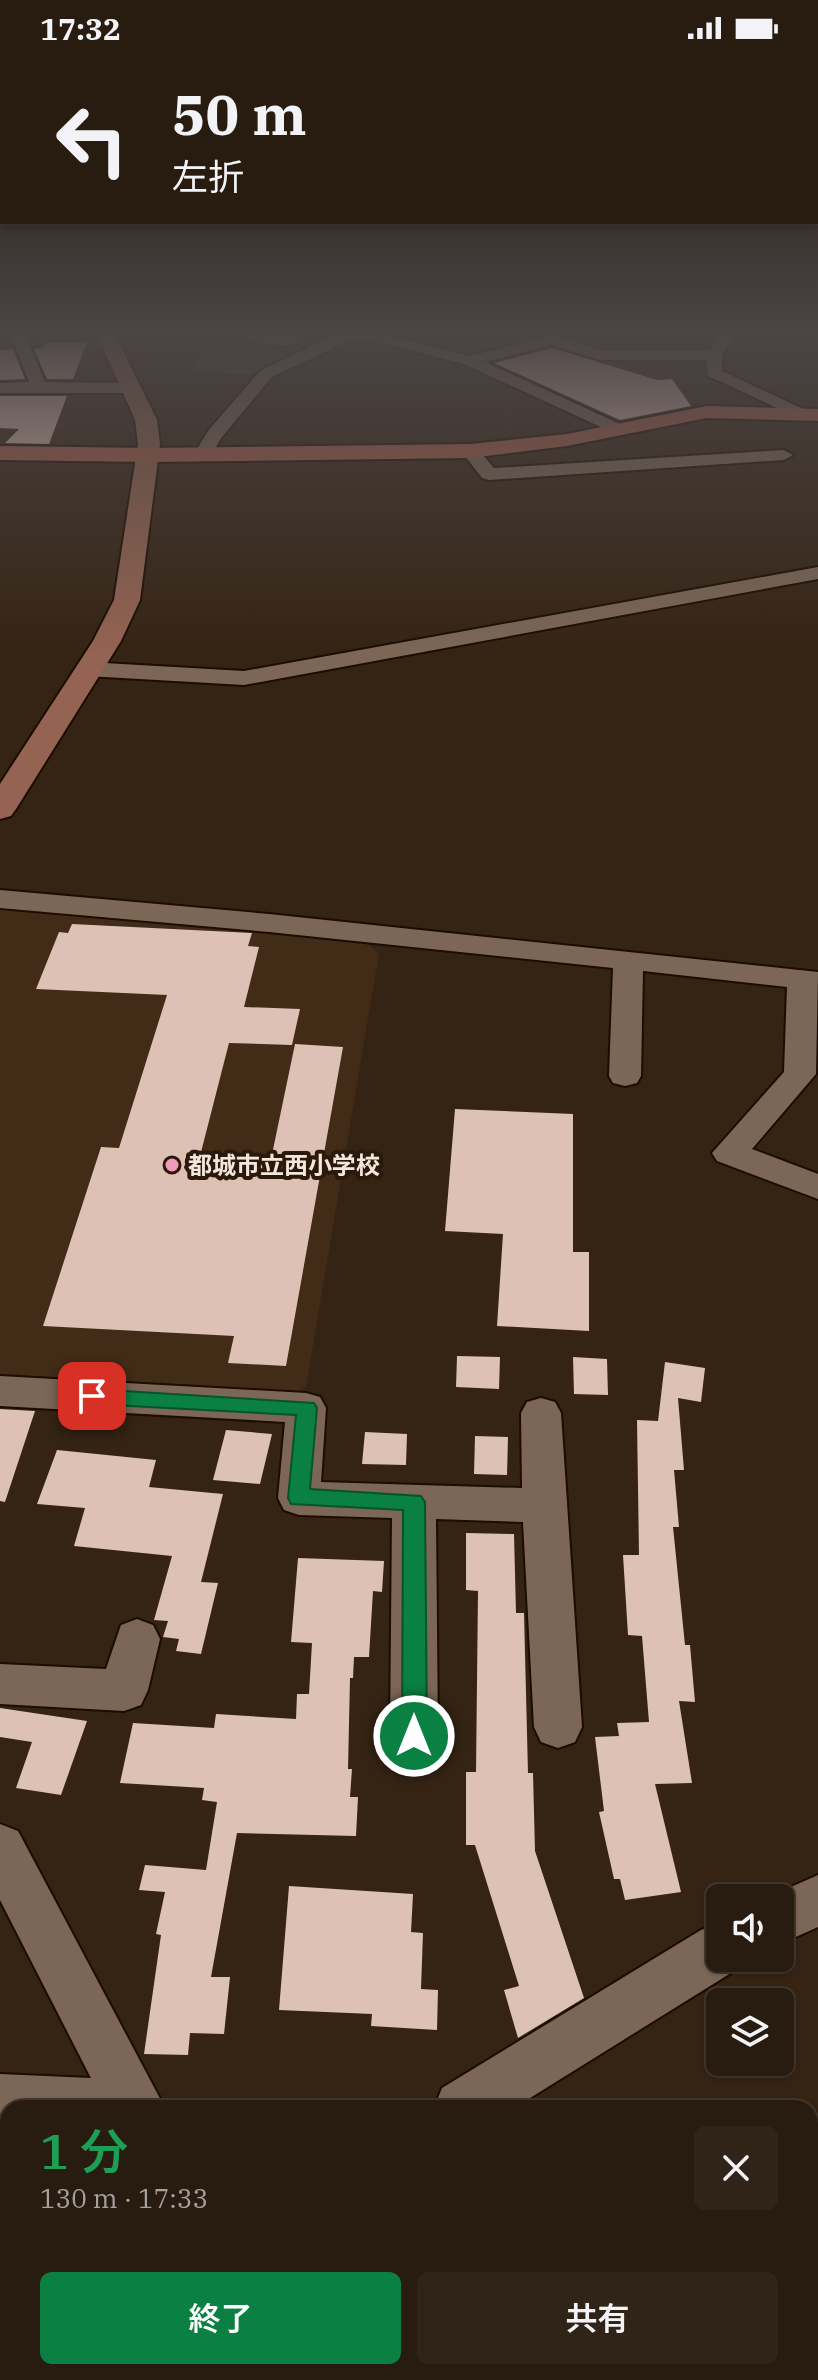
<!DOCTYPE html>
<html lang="ja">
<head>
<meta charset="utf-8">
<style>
	:root { --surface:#281b0f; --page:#302418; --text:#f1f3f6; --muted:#a5a19e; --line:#44392f; --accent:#0b8043 }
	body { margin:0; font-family:"IBM Plex Serif","Noto Sans JP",serif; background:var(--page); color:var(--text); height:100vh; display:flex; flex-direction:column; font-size:30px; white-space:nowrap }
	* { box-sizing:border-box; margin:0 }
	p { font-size:26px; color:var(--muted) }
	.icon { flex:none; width:44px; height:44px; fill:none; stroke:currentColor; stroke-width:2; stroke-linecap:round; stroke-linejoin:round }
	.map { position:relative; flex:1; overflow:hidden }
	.drawer { position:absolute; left:0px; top:2044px; width:818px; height:280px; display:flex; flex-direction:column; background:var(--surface); border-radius:24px 24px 0 0; box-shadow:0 2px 6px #0004,0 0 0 2px var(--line) }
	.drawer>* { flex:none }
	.guide { position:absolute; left:0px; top:0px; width:818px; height:168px; box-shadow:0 2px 6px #0004,0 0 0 2px var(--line); background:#281b0f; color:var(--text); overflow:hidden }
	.controls { position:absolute; left:706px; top:1828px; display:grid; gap:16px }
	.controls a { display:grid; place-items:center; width:88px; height:88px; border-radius:12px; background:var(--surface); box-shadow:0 2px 6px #0004,0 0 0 2px var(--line); font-size:40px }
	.pin { position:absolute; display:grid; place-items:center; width:68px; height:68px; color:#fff; margin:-34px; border-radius:16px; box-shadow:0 4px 12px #0006 }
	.me { position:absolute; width:88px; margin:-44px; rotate:0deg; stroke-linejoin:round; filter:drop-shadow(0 0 6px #0008) }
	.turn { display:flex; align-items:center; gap:28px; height:168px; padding:0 40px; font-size:36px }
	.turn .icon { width:104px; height:104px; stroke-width:2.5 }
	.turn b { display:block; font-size:56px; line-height:68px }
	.round { display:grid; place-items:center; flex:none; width:84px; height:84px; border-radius:12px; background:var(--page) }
	.headline { display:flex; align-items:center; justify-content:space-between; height:136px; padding:0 40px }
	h1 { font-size:48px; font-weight:600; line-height:60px; color:#1e9e55 }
	.button { display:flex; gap:16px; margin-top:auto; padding:16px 40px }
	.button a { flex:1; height:92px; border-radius:12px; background:var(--accent); color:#fff; font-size:32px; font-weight:600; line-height:92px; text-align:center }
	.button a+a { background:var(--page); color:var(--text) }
	.status { display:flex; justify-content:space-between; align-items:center; height:56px; padding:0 40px; background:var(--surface); direction:ltr }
	.status svg { height:22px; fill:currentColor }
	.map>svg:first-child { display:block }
</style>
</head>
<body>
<div class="status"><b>17:32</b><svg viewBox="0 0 49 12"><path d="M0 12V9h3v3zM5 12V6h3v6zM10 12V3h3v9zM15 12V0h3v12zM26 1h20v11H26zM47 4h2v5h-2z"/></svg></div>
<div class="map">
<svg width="818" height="2324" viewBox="0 0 818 2324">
	<rect width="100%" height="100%" fill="#352414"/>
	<path fill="#422b17" d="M 0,848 L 359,882 L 379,897 L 306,1331 L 286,1341 L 0,1321 Z"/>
	<path fill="#394233" d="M 203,290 L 261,292 L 282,296 L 283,302 L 262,319 L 191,316 Z"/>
	<path fill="#ddc1b5" d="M 87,286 L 73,323 L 47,323 L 34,293 L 44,292 L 45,287 Z
		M 552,292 L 657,324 L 672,323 L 691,350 L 620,364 L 494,307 Z
		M 13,293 L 25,323 L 0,324 L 0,294 Z
		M 0,340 L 67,340 L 49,388 L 5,387 L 19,373 L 0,372 Z
		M 72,868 L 252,877 L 248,890 L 259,891 L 244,951 L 300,953 L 292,989 L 229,987 L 199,1104 L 270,1108 L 295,988 L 343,991 L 286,1310 L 228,1307 L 234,1280 L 43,1270 L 101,1091 L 119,1092 L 167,939 L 36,933 L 59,876 L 68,877 Z
		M 455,1053 L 573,1058 L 573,1196 L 589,1196 L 589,1275 L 497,1270 L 503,1178 L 445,1175 Z
		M 457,1300 L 500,1301 L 499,1333 L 456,1331 Z
		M 573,1301 L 607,1303 L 608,1339 L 574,1338 Z
		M 665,1306 L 705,1312 L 701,1346 L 678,1342 L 684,1414 L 674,1414 L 679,1471 L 673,1471 L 685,1589 L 690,1589 L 695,1646 L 679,1645 L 692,1727 L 655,1728 L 681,1836 L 625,1844 L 620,1823 L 614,1823 L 599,1756 L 604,1755 L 595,1681 L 619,1680 L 617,1667 L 649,1666 L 642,1580 L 628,1579 L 623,1499 L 639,1499 L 637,1364 L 658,1365 Z
		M 0,1353 L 35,1355 L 5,1446 L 0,1445 Z
		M 226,1374 L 272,1378 L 260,1428 L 213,1424 Z
		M 365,1376 L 407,1378 L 406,1409 L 362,1408 Z
		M 475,1380 L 508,1381 L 507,1419 L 474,1418 Z
		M 57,1394 L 156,1404 L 149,1431 L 223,1438 L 201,1526 L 218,1527 L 201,1598 L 176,1595 L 179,1583 L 163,1581 L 168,1565 L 154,1564 L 172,1500 L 74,1490 L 85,1452 L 37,1448 Z
		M 466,1477 L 514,1478 L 516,1557 L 524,1557 L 528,1717 L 533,1717 L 535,1795 L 584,1942 L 518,1982 L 504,1934 L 519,1930 L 475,1789 L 466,1789 L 466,1716 L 476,1716 L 478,1535 L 466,1534 Z
		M 298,1502 L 384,1505 L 382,1536 L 373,1535 L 369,1601 L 354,1601 L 353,1622 L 350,1622 L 348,1713 L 352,1713 L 350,1741 L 358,1741 L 356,1780 L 237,1777 L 211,1921 L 230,1921 L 224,1978 L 190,1977 L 188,1999 L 144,1998 L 161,1879 L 156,1878 L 165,1836 L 139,1834 L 145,1809 L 206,1814 L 217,1746 L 202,1744 L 204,1732 L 120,1727 L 133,1667 L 214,1672 L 216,1658 L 296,1663 L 297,1638 L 309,1638 L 312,1587 L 291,1586 Z
		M 0,1652 L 87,1665 L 61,1739 L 16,1732 L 32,1686 L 0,1681 Z
		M 289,1830 L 413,1838 L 411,1876 L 423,1877 L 421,1933 L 438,1934 L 437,1974 L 371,1970 L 372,1958 L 279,1954 Z"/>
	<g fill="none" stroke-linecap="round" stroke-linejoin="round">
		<g stroke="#1c0c01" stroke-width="4">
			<path id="street" d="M 8,272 L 22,272 L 45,326 L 132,327 L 140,332 L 132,337 L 0,337 L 0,327 L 29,326 Z
				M 253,272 L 267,272 L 266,279 L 299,279 L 307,284 C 296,292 260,291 249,283 Z
				M 348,272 L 371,272 L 370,275 L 470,300 L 553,279 L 601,294 L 709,294 L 724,272 L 738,272 L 722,299 L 722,315 L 814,358 L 805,363 L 799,362 L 708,320 L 706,304 L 600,304 L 552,289 L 485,306 L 622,369 L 625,373 L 616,378 L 464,308 L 358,281 L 272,321 L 222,381 L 209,402 L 197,402 L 194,398 L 208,375 L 260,315 Z
				M 470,390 L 476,391 L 494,412 L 784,394 L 793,399 L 784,404 L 489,424 L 482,422 L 461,395 Z
				M 818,511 L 818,523 L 244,629 L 87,620 L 79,618 L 75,613 L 79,608 L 87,606 L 244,615 Z
				M 0,834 L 269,858 L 818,916 L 816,1018 L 752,1093 L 818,1118 L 818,1143 L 717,1105 L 712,1097 L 784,1016 L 787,931 L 643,915 L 641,1020 L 637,1027 L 625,1030 L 613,1027 L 609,1020 L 613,912 L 269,876 L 0,852 Z
				M 0,1320 L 306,1337 L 320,1341 L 326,1352 L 321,1426 L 522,1432 L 521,1357 L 527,1346 L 541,1342 L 555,1346 L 561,1357 L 582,1671 L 575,1686 L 558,1692 L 541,1686 L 534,1671 L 523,1466 L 436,1463 L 438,1680 L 431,1695 L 414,1702 L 397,1695 L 390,1680 L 392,1462 L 299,1459 L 284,1454 L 278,1442 L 285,1366 L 0,1350 Z
				M 137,1563 L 153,1569 L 160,1583 L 148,1634 L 141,1649 L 124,1655 L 0,1648 L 0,1608 L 106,1613 L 121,1569 Z
				M 0,1768 L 18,1775 L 165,2052 L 8,2052 L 8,2075 L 0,2074 L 0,2018 L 91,2022 L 0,1844 Z
				M 818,1819 L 818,1871 L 780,1888 L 780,1842 L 766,1842 Z
				M 720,1867 L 720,1902 L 743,1902 L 739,1912 L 514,2052 L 434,2052 L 442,2032 L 701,1874 Z
				M 250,2316 L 314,2316 L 318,2324 L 254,2324 Z"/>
		</g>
		<g stroke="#1c0c01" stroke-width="4">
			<path id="secondary" d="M 94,272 L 112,272 L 157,364 L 160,388 L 140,544 L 121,585 L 16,753 L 11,760 L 0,763 L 0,728 L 93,585 L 114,544 L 138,388 L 135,364 Z"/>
		</g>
		<g stroke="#1c0c01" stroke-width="4">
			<path id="primary" d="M 707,350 L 818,353 L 818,365 L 707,362 L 567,390 L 470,402 L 149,406 L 0,404 L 0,390 L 149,392 L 470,388 L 567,378 Z"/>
		</g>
		<use href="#street" fill="#7c6756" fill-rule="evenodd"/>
		<use href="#secondary" fill="#946351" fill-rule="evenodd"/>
		<use href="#primary" fill="#ac5f4c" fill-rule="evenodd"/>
	</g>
	<linearGradient id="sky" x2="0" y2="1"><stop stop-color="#1d140b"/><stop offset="0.46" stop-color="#4b4545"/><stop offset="1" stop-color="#4b4545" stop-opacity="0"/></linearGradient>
	<rect width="818" height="597" fill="url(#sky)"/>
	<path fill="#0b8043" stroke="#07532c" stroke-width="2" d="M 92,1333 L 314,1347 L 317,1352 L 310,1433 L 421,1440 L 425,1446 L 427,1680 L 423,1688 L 414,1691 L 406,1688 L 402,1680 L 403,1454 L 291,1448 L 288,1442 L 296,1359 L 92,1348 L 85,1346 L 82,1340 L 85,1335 Z"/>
	<circle fill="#ef9ab8" stroke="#2b1a0b" stroke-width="3" cx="172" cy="1109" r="8"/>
	<g text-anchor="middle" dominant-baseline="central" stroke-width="8" stroke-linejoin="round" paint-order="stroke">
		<g font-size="24" font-weight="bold" fill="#f3e7dd" stroke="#2b1a0b" text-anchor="start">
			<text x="188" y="1109">都城市立西小学校</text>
		</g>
	</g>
</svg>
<div class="controls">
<a><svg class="icon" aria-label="sound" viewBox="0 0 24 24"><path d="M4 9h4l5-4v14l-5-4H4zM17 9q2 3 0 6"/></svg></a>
<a><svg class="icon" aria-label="layers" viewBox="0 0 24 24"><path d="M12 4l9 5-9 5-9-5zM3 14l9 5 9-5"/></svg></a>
</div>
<div class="pin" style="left:92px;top:1340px;background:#d93025"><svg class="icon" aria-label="arrive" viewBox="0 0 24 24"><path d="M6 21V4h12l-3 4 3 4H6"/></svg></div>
<svg class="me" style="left:414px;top:1680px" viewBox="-20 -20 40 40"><circle r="17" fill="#0b8043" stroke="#fff" stroke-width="3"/><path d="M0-11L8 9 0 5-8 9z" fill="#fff"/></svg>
<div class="guide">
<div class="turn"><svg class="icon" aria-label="left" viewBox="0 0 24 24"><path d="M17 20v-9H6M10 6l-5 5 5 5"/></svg><div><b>50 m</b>左折</div></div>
</div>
<section class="drawer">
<div class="headline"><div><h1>1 分</h1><p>130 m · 17:33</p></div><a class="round"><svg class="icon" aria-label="close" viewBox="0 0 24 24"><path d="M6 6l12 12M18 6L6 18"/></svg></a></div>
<div class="button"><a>終了</a><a>共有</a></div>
</section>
</div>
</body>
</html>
